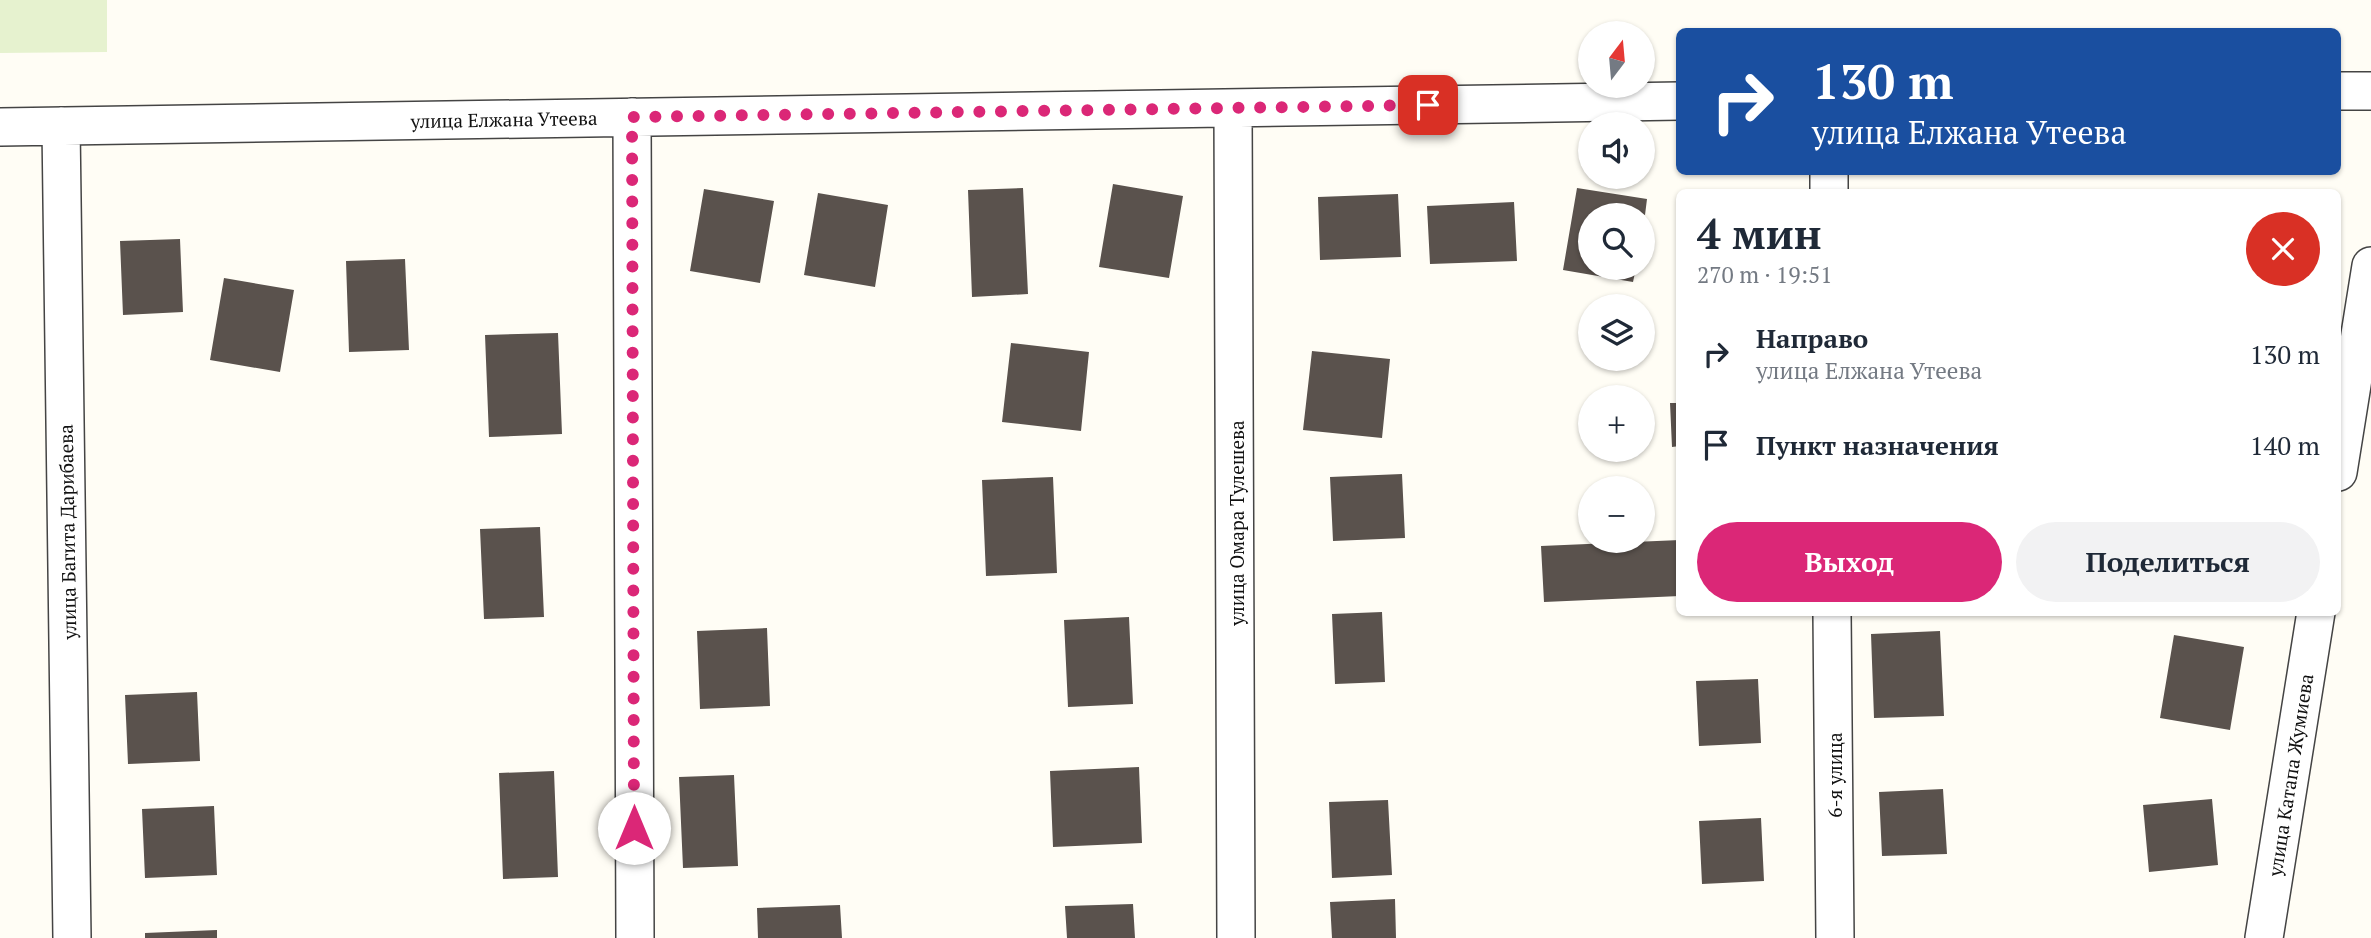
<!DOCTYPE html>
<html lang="ru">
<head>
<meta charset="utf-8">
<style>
	:root { --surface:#fff; --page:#f2f2f3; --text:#1f2937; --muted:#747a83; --accent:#db2777 }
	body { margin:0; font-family:"PT Serif",serif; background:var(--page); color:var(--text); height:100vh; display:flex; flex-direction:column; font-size:26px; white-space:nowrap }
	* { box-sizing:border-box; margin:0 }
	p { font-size:23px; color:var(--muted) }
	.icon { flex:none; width:38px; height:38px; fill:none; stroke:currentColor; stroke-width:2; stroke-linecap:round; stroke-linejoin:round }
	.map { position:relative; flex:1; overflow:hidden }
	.details { position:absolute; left:1676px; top:189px; width:665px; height:427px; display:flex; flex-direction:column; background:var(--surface); border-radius:10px; box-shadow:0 2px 5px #0004 }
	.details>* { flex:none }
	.hud { position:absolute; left:1676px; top:28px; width:665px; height:147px; border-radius:10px; box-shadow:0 2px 5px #0004; background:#1a4fa0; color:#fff; overflow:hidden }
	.needle { width:46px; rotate:16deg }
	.buttons { position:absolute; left:1578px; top:21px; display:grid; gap:14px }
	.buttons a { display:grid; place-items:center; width:77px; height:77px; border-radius:50%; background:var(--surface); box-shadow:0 2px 5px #0004; font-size:35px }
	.pin { position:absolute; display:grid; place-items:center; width:60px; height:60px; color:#fff; margin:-30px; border-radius:14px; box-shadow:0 4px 10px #0006 }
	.me { position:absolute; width:77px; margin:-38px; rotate:0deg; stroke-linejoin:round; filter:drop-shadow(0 0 5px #0008) }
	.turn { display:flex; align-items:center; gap:24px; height:147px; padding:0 21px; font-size:32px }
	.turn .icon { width:91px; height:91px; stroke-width:2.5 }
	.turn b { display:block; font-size:49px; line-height:60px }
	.round { display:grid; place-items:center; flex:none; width:74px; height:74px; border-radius:37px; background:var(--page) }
	.headline { display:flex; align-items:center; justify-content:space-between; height:119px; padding:0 21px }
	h1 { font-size:42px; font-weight:800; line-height:52px }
	.action { display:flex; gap:14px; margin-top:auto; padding:14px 21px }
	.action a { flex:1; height:80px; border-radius:42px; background:var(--accent); color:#fff; font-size:28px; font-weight:800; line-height:80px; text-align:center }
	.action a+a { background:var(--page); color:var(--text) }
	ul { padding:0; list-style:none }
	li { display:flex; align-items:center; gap:21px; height:91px; padding:0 21px }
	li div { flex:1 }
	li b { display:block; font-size:26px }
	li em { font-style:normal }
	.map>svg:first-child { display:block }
</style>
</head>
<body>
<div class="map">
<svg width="2371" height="938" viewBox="0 0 2371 938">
	<rect width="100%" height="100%" fill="#fffdf5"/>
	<path fill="#e6f2cf" d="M 0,0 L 107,0 L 107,52 L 0,53 Z"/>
	<path fill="#5a524d" d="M 1113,184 L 1183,196 L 1169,278 L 1099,267 Z
		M 1023,188 L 1028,294 L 972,297 L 968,190 Z
		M 1577,188 L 1647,199 L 1645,215 L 1591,215 L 1591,268 L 1636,268 L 1633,282 L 1563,270 Z
		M 704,189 L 774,201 L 760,283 L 690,271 Z
		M 818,193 L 888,205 L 875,287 L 804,275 Z
		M 1398,194 L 1401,257 L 1320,260 L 1318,197 Z
		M 1514,202 L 1517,261 L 1430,264 L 1427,206 Z
		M 180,239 L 183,312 L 123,315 L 120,241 Z
		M 405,259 L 409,350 L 349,352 L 346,261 Z
		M 224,278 L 294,290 L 280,372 L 210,360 Z
		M 558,333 L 562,434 L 489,437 L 485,335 Z
		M 1011,343 L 1089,352 L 1081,431 L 1002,422 Z
		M 1312,351 L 1390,359 L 1382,438 L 1303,430 Z
		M 1670,403 L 1680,403 L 1680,446 L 1672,447 Z
		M 1402,474 L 1405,538 L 1333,541 L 1330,477 Z
		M 1053,477 L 1057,573 L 986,576 L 982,480 Z
		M 540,527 L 544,617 L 484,619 L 480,529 Z
		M 1680,540 L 1680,596 L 1544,602 L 1541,546 Z
		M 1382,612 L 1385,682 L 1335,684 L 1332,614 Z
		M 1129,617 L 1133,704 L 1068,707 L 1064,620 Z
		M 767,628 L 770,706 L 700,709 L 697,631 Z
		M 1940,631 L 1944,716 L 1874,718 L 1871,634 Z
		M 2174,635 L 2244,647 L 2230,730 L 2160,718 Z
		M 1758,679 L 1761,743 L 1699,746 L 1696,681 Z
		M 197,692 L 200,761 L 128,764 L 125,695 Z
		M 1139,767 L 1142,843 L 1053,847 L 1050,771 Z
		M 554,771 L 558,877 L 503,879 L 499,773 Z
		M 734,775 L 738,866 L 683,868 L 679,777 Z
		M 1943,789 L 1947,854 L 1882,856 L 1879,792 Z
		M 2212,799 L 2218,865 L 2149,872 L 2143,805 Z
		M 1388,800 L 1392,875 L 1332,878 L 1329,802 Z
		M 214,806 L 217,875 L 145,878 L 142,809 Z
		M 1761,818 L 1764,881 L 1702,884 L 1699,821 Z
		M 1395,899 L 1396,938 L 1332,938 L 1330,902 Z
		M 1133,904 L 1135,938 L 1067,938 L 1065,906 Z
		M 840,905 L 842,938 L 758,938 L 757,908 Z
		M 217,930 L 217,938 L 145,938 L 145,933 Z"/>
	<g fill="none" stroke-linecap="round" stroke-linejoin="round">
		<g stroke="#444" stroke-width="40">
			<path id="minor" d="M 2338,91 L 2371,91
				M 1233,108 L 1236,938
				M 632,117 L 635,938
				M 61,126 L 72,938
				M 0,127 L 1680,101
				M 1829,172 L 1829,192
				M 2338,472 L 2371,266
				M 1832,612 L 1835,938
				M 2264,938 L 2316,612"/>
		</g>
		<use href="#minor" stroke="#fff" stroke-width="37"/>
	</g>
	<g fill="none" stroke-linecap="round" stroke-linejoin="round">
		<path stroke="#db2777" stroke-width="12" stroke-dasharray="0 21.6" d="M 634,828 L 632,117 L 1428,105"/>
	</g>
	<g text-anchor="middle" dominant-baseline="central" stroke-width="7" stroke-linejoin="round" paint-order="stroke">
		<g font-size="19" fill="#111" stroke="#fff">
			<text transform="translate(504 119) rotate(-1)">улица Елжана Утеева</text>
			<text transform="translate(1236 523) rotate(-90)">улица Омара Тулешева</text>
			<text transform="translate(67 532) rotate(-91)">улица Багита Дарибаева</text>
			<text transform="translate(1834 775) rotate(-90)">6-я улица</text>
			<text transform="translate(2290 775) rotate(-81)">улица Катапа Жумиева</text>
		</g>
	</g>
</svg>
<div class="buttons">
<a><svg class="needle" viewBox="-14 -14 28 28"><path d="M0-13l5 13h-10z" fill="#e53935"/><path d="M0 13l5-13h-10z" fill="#747a83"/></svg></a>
<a><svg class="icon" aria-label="sound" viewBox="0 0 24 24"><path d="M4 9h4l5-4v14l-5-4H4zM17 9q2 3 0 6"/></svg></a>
<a><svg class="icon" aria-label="search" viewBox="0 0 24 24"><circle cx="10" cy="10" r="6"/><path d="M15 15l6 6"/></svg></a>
<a><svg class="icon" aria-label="layers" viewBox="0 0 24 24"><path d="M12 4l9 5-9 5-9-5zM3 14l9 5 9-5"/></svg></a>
<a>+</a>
<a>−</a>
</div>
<div class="pin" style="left:1428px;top:105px;background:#d93025"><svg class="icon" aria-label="arrive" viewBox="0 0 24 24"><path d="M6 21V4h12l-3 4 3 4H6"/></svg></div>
<svg class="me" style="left:634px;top:828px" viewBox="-20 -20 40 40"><circle r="19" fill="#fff"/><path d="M0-13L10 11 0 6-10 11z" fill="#db2777"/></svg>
<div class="hud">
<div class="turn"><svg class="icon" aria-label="right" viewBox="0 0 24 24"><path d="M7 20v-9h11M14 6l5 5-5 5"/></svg><div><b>130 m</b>улица Елжана Утеева</div></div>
</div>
<section class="details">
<div class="headline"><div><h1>4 мин</h1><p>270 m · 19:51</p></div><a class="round" style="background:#d93025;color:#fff"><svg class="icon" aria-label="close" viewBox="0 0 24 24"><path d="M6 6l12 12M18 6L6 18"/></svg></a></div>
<ul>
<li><svg class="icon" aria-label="right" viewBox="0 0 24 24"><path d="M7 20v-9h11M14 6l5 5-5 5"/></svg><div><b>Направо</b><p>улица Елжана Утеева</p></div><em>130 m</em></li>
<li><svg class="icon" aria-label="arrive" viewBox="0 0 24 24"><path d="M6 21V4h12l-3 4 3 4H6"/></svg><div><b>Пункт назначения</b></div><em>140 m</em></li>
</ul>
<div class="action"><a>Выход</a><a>Поделиться</a></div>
</section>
</div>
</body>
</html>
